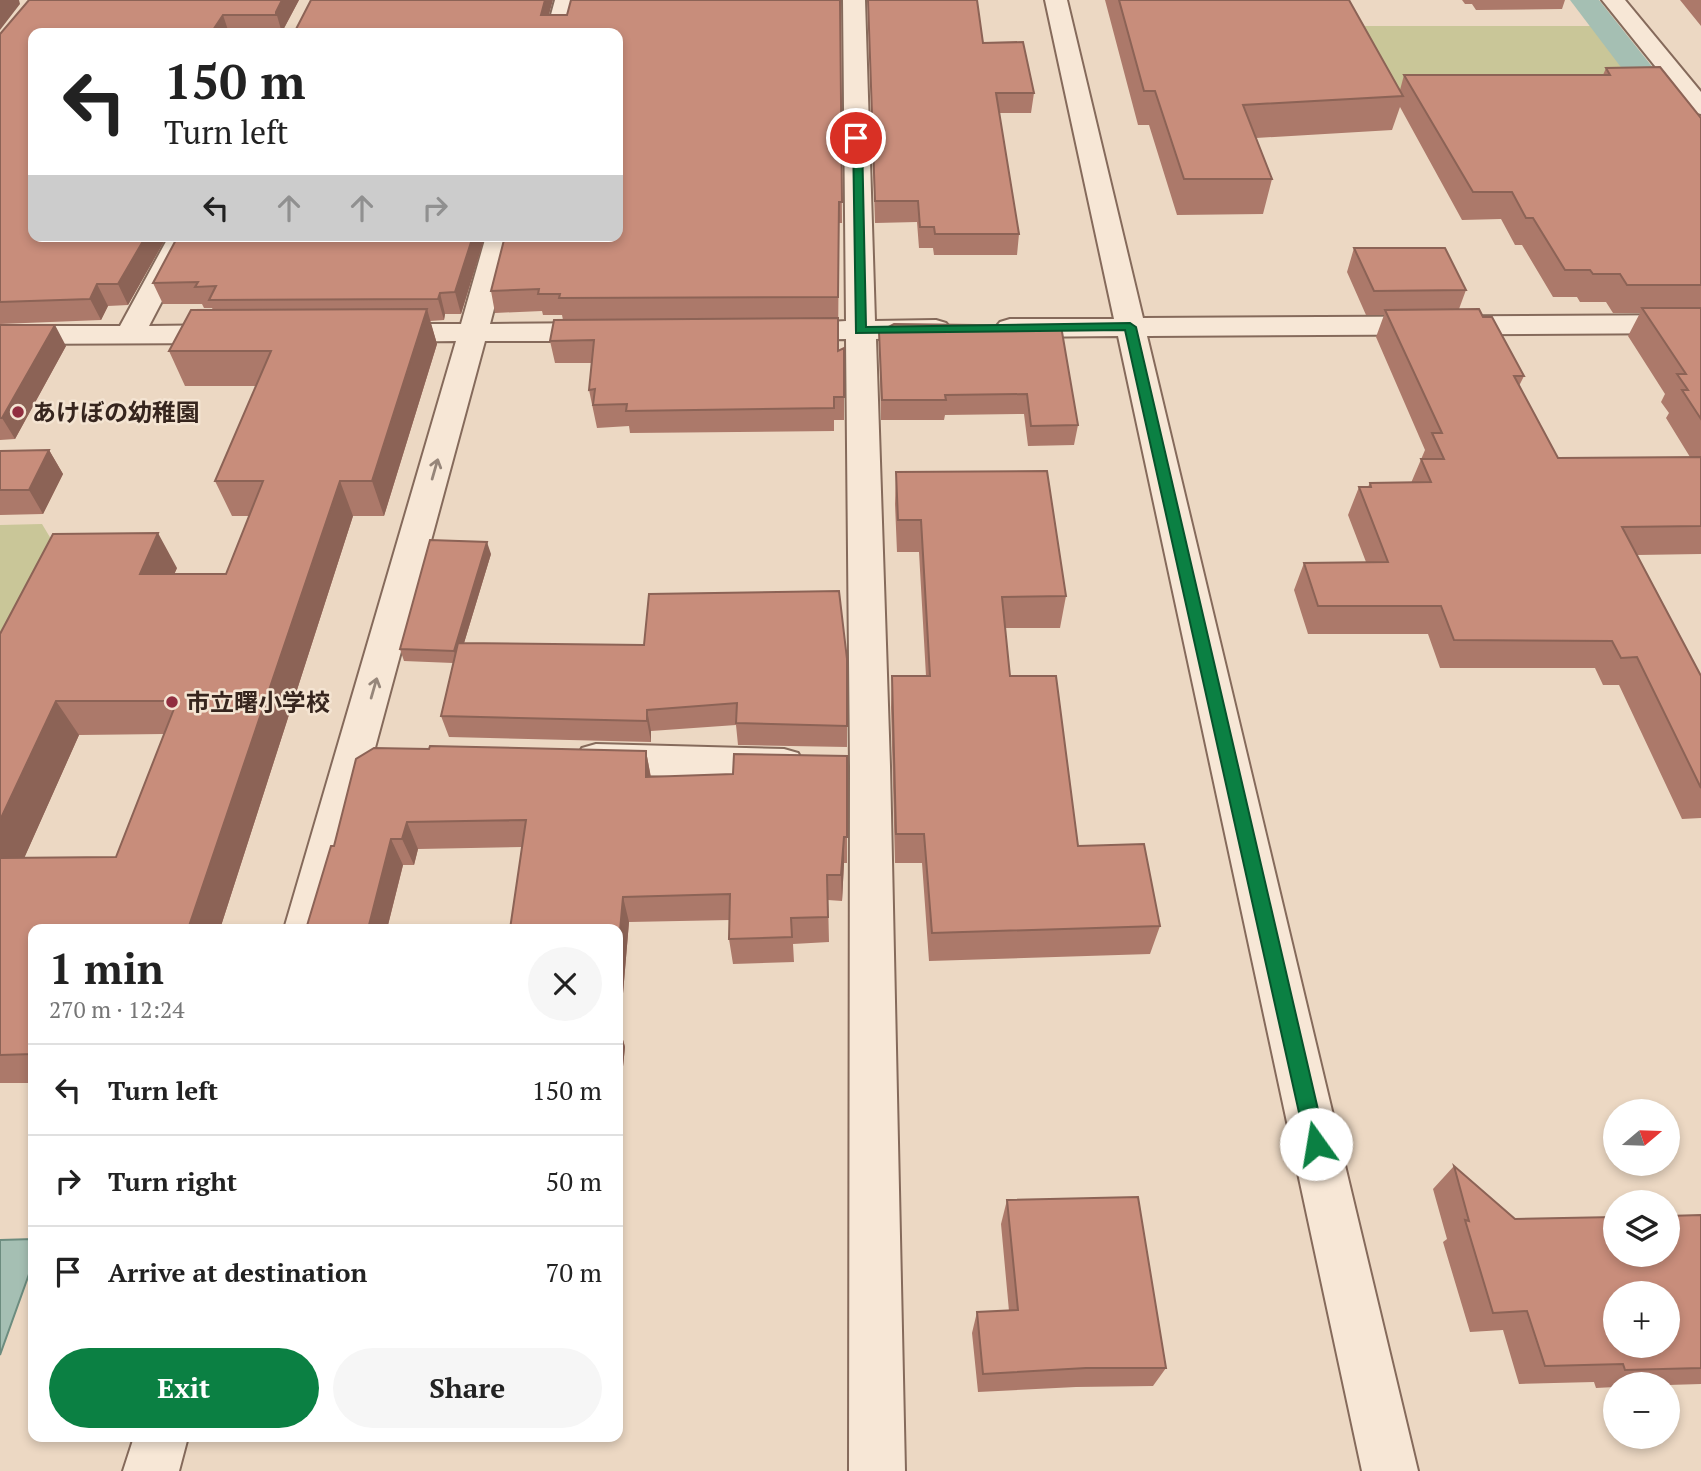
<!DOCTYPE html>
<html lang="en">
<head>
<meta charset="utf-8">
<style>
	:root { --surface:#fff; --page:#f6f6f6; --text:#222; --muted:#767676; --line:#e0e0e0; --accent:#0b8043 }
	body { margin:0; font-family:"PT Serif","Noto Sans JP",serif; background:var(--page); color:var(--text); height:100vh; display:flex; flex-direction:column; font-size:26px; white-space:nowrap }
	* { box-sizing:border-box; margin:0 }
	p { font-size:23px; color:var(--muted) }
	.icon { flex:none; width:38px; height:38px; fill:none; stroke:currentColor; stroke-width:2; stroke-linecap:round; stroke-linejoin:round }
	.map { position:relative; flex:1; overflow:hidden }
	.sheet { position:absolute; left:28px; top:924px; width:595px; height:518px; display:flex; flex-direction:column; background:var(--surface); border-radius:14px; box-shadow:0 4px 10px #0003 }
	.sheet>* { flex:none }
	.top-card { position:absolute; left:28px; top:28px; width:595px; height:214px; border-radius:14px; box-shadow:0 4px 10px #0003; background:#fff; color:var(--text); overflow:hidden }
	.needle { width:46px; rotate:71deg }
	.fabs { position:absolute; left:1603px; top:1099px; display:grid; gap:14px }
	.fabs a { display:grid; place-items:center; width:77px; height:77px; border-radius:50%; background:var(--surface); box-shadow:0 4px 10px #0003; font-size:35px }
	.pin { position:absolute; display:grid; place-items:center; width:60px; height:60px; color:#fff; margin:-30px; border:4px solid #fff; border-radius:50%; box-shadow:0 2px 7px #0007 }
	.me { position:absolute; width:77px; margin:-38px; rotate:347deg; stroke-linejoin:round; filter:drop-shadow(0 0 5px #0008) }
	.turn { display:flex; align-items:center; gap:24px; height:147px; padding:0 21px; font-size:32px }
	.turn .icon { width:91px; height:91px; stroke-width:2.5 }
	.turn b { display:block; font-size:49px; line-height:60px }
	.lanes { display:flex; align-items:center; height:66px; padding:0 21px; background:#0003; justify-content:center; gap:35px; direction:ltr }
	.lanes .off { opacity:.35 }
	.round { display:grid; place-items:center; flex:none; width:74px; height:74px; border-radius:37px; background:var(--page) }
	.head { display:flex; align-items:center; justify-content:space-between; height:119px; padding:0 21px }
	h1 { font-size:42px; font-weight:800; line-height:52px }
	.cta { display:flex; gap:14px; margin-top:auto; padding:14px 21px }
	.cta a { flex:1; height:80px; border-radius:42px; background:var(--accent); color:#fff; font-size:28px; font-weight:800; line-height:80px; text-align:center }
	.cta a+a { background:var(--page); color:var(--text) }
	ul { padding:0; list-style:none }
	li { display:flex; align-items:center; gap:21px; height:91px; padding:0 21px; border-top:2px solid var(--line) }
	li div { flex:1 }
	li b { display:block; font-size:26px }
	li em { font-style:normal }
	.map>svg:first-child { display:block }
</style>
</head>
<body>
<div class="map">
<svg width="1701" height="1471" viewBox="0 0 1701 1471">
	<rect width="100%" height="100%" fill="#ecd8c3"/>
	<path fill="#c9c698" d="M 1364,26 L 1610,26 L 1674,111 L 1407,111 Z
		M 42,524 L 60,554 L 0,680 L 0,525 Z"/>
	<path fill="#a5bfb3" stroke="#6c8c7f" stroke-width="2" d="M 33,1239 L 33,1263 L 0,1355 L 0,1240 Z"/>
	<g fill="none" stroke-linecap="round" stroke-linejoin="round">
		<path fill="#a5bfb3" fill-rule="evenodd" d="M 1570,0 L 1599,0 L 1701,128 L 1701,160 L 1689,157 Z"/>
		<g stroke="#856a5b" stroke-width="4">
			<path id="minor" d="M 555,0 L 577,0 L 568,33 L 546,33 Z
				M 843,0 L 865,0 L 875,321 L 936,320 L 946,323 L 951,329 L 946,335 L 876,339 L 890,766 L 905,1471 L 849,1471 L 850,766 L 846,339 L 786,340 L 776,337 L 771,331 L 776,325 L 846,321 Z
				M 1045,0 L 1067,0 L 1143,318 L 1701,315 L 1701,333 L 1147,336 L 1418,1471 L 1362,1471 L 1118,336 L 1010,337 L 1000,334 L 995,328 L 1000,322 L 1010,319 L 1114,319 Z
				M 1602,0 L 1625,0 L 1701,92 L 1701,114 L 1692,112 Z
				M 169,236 L 196,236 L 149,326 L 229,325 L 239,328 L 244,334 L 239,340 L 229,343 L 0,344 L 0,326 L 120,326 Z
				M 486,236 L 513,236 L 490,324 L 603,323 L 613,326 L 618,332 L 613,338 L 603,341 L 485,341 L 326,929 L 284,929 L 456,341 L 380,342 L 370,339 L 365,333 L 370,327 L 380,324 L 461,324 Z
				M 596,744 L 784,749 L 798,753 L 804,764 L 798,775 L 784,779 L 596,774 L 582,770 L 576,759 L 582,748 Z
				M 134,1437 L 188,1437 L 179,1471 L 123,1471 Z"/>
		</g>
		<use href="#minor" fill="#f7e7d6" fill-rule="evenodd"/>
	</g>
	<path fill="#ac796a" fill-rule="evenodd" d="M 29,0 L 299,0 L 282,32 L 282,33 L 33,33 L 167,236 L 128,305 L 108,306 L 101,320 L 0,324 L 0,34 Z
		M 840,0 L 842,223 L 839,223 L 838,351 L 844,348 L 844,420 L 834,420 L 834,431 L 630,433 L 629,426 L 597,428 L 589,390 L 592,363 L 555,363 L 550,341 L 563,320 L 562,315 L 543,315 L 542,311 L 495,313 L 491,291 L 618,236 L 549,15 L 567,15 Z
		M 868,0 L 977,0 L 983,43 L 1034,93 L 1031,113 L 999,113 L 1019,234 L 1017,255 L 934,255 L 933,248 L 919,248 L 917,222 L 875,223 Z
		M 1105,0 L 1349,0 L 1400,90 L 1404,75 L 1603,75 L 1606,68 L 1701,118 L 1701,554 L 1637,555 L 1701,676 L 1701,818 L 1682,819 L 1619,685 L 1603,685 L 1595,668 L 1440,668 L 1428,634 L 1308,634 L 1294,590 L 1304,563 L 1366,562 L 1348,515 L 1359,487 L 1368,487 L 1370,483 L 1411,483 L 1425,450 L 1376,337 L 1384,315 L 1366,315 L 1347,272 L 1354,248 L 1466,290 L 1459,309 L 1483,317 L 1524,376 L 1519,386 L 1558,458 L 1690,457 L 1666,418 L 1669,413 L 1661,402 L 1665,394 L 1628,336 L 1640,313 L 1613,313 L 1606,302 L 1580,302 L 1577,297 L 1553,297 L 1522,245 L 1515,245 L 1501,219 L 1462,220 L 1400,107 L 1392,130 L 1256,138 L 1272,179 L 1263,214 L 1177,215 L 1149,125 L 1138,125 Z
		M 1462,0 L 1565,0 L 1562,9 L 1476,10 L 1472,4 L 1465,4 Z
		M 1680,0 L 1701,0 L 1701,26 Z
		M 178,236 L 485,236 L 461,314 L 445,314 L 444,320 L 430,321 L 437,344 L 384,516 L 353,516 L 220,929 L 33,929 L 33,1083 L 0,1083 L 0,634 L 177,568 L 174,574 L 226,574 L 249,516 L 232,516 L 215,481 L 256,386 L 185,386 L 169,351 L 213,310 L 212,308 L 204,308 L 202,304 L 163,304 L 153,283 ZM 164,734 L 116,857 L 24,858 L 79,735 Z
		M 0,325 L 66,346 L 15,439 L 0,440 Z
		M 1061,326 L 1078,425 L 1074,445 L 1028,446 L 1024,414 L 945,415 L 944,420 L 881,420 L 879,332 Z
		M 49,450 L 63,474 L 43,514 L 0,515 L 0,451 Z
		M 896,472 L 1066,596 L 1060,628 L 1005,628 L 1010,676 L 1078,846 L 1160,926 L 1150,954 L 929,961 L 922,863 L 895,863 L 891,707 L 892,676 L 926,676 L 919,552 L 897,552 L 895,504 Z
		M 491,554 L 464,643 L 847,659 L 847,747 L 738,745 L 736,725 L 651,731 L 651,742 L 449,737 L 441,716 L 453,663 L 404,661 L 400,649 Z
		M 646,751 L 651,777 L 733,774 L 847,756 L 847,863 L 844,863 L 842,901 L 828,900 L 829,942 L 793,944 L 794,962 L 733,964 L 729,939 L 730,920 L 629,922 L 620,1029 L 625,1047 L 618,1115 L 618,929 L 522,847 L 418,849 L 414,865 L 403,865 L 387,929 L 306,929 L 334,846 L 356,759 Z
		M 1454,1166 L 1515,1219 L 1701,1215 L 1701,1384 L 1668,1385 L 1668,1384 L 1615,1384 L 1615,1387 L 1596,1388 L 1594,1382 L 1519,1384 L 1503,1330 L 1470,1332 L 1443,1242 L 1447,1239 L 1433,1189 Z
		M 1007,1200 L 1166,1368 L 1153,1386 L 1076,1387 L 978,1392 L 972,1333 L 977,1312 L 1009,1311 L 1001,1224 Z"/>
	<path fill="#8c6356" d="M 0,0 L 19,0 L 20,4 L 0,30 Z
		M 282,0 L 299,0 L 282,32 L 282,33 L 276,12 Z
		M 545,0 L 553,0 L 544,33 L 541,15 Z
		M 223,15 L 229,33 L 211,33 Z
		M 146,236 L 167,236 L 128,305 L 118,284 Z
		M 473,236 L 485,236 L 461,314 L 455,292 Z
		M 97,284 L 108,306 L 101,320 L 90,299 Z
		M 440,293 L 445,314 L 444,320 L 438,299 Z
		M 427,309 L 437,344 L 384,516 L 372,481 Z
		M 55,325 L 66,346 L 15,439 L 2,418 Z
		M 49,450 L 63,474 L 43,514 L 29,490 Z
		M 340,481 L 353,516 L 220,929 L 188,929 Z
		M 158,533 L 177,568 L 159,609 L 140,574 Z
		M 487,542 L 491,554 L 458,663 L 454,651 Z
		M 56,701 L 79,735 L 10,890 L 0,878 L 0,820 Z
		M 647,710 L 651,731 L 651,742 L 647,721 Z
		M 646,751 L 651,779 L 646,777 Z
		M 407,822 L 418,849 L 414,865 L 402,839 Z
		M 844,837 L 844,863 L 842,901 L 841,875 Z
		M 391,839 L 403,865 L 387,929 L 368,929 Z
		M 623,897 L 629,922 L 620,1029 L 625,1047 L 618,1115 L 618,953 Z"/>
	<path fill="#c88d7b" stroke="#8c6356" stroke-width="2" fill-rule="evenodd" d="M 29,0 L 282,0 L 276,12 L 276,15 L 223,15 L 211,33 L 33,33 L 33,236 L 146,236 L 118,284 L 97,284 L 90,299 L 0,302 L 0,34 Z
		M 311,0 L 545,0 L 541,15 L 567,15 L 571,0 L 840,0 L 842,202 L 839,202 L 838,297 L 559,298 L 560,294 L 538,294 L 539,289 L 491,291 L 505,236 L 618,236 L 618,33 L 294,33 Z
		M 868,0 L 977,0 L 983,43 L 1023,42 L 1034,93 L 996,93 L 1019,234 L 935,234 L 934,227 L 920,227 L 918,201 L 875,201 Z
		M 1119,0 L 1349,0 L 1403,96 L 1243,105 L 1272,179 L 1184,179 L 1155,91 L 1144,91 Z
		M 1660,67 L 1701,118 L 1701,285 L 1627,285 L 1620,274 L 1593,274 L 1590,270 L 1565,270 L 1533,218 L 1526,218 L 1512,192 L 1473,192 L 1404,75 L 1610,75 L 1606,68 Z
		M 178,236 L 473,236 L 455,292 L 440,293 L 438,299 L 209,300 L 216,286 L 195,287 L 198,282 L 153,283 Z
		M 1354,248 L 1445,248 L 1466,290 L 1374,291 Z
		M 1642,308 L 1701,308 L 1701,419 L 1682,390 L 1688,390 L 1677,374 L 1686,374 Z
		M 427,309 L 372,481 L 340,481 L 188,929 L 33,929 L 33,1054 L 0,1055 L 0,858 L 116,857 L 177,701 L 56,701 L 0,820 L 0,634 L 53,534 L 158,533 L 140,574 L 226,574 L 263,481 L 215,481 L 271,351 L 169,351 L 191,310 Z
		M 1479,309 L 1483,317 L 1492,317 L 1524,376 L 1514,376 L 1558,458 L 1701,457 L 1701,526 L 1622,527 L 1701,676 L 1701,788 L 1637,657 L 1621,658 L 1612,641 L 1454,640 L 1441,606 L 1318,606 L 1304,563 L 1388,562 L 1359,487 L 1371,487 L 1370,483 L 1431,482 L 1421,459 L 1444,459 L 1432,433 L 1442,433 L 1385,310 Z
		M 838,318 L 838,351 L 844,348 L 844,397 L 834,397 L 834,408 L 626,411 L 627,404 L 593,405 L 595,389 L 589,390 L 594,340 L 550,341 L 554,320 Z
		M 894,324 L 1061,326 L 1078,425 L 1031,426 L 1027,394 L 945,395 L 946,400 L 882,400 L 879,332 Z
		M 0,325 L 55,325 L 2,418 L 0,418 Z
		M 49,450 L 29,490 L 0,490 L 0,451 Z
		M 1047,471 L 1066,596 L 1002,597 L 1010,676 L 1056,676 L 1078,846 L 1144,844 L 1160,926 L 932,933 L 924,834 L 896,834 L 892,676 L 930,676 L 921,520 L 898,520 L 896,472 Z
		M 430,540 L 487,542 L 454,651 L 400,649 Z
		M 839,591 L 847,659 L 847,726 L 736,723 L 737,703 L 647,710 L 647,721 L 441,716 L 458,643 L 644,645 L 649,594 Z
		M 430,746 L 646,751 L 646,777 L 733,774 L 734,754 L 847,756 L 847,837 L 844,837 L 841,875 L 827,875 L 828,917 L 791,918 L 792,937 L 729,939 L 730,894 L 623,897 L 618,953 L 618,929 L 510,929 L 526,820 L 407,822 L 402,839 L 391,839 L 368,929 L 306,929 L 331,846 L 334,846 L 356,759 L 374,748 L 429,749 Z
		M 1454,1166 L 1515,1219 L 1615,1217 L 1615,1255 L 1668,1255 L 1668,1216 L 1701,1215 L 1701,1368 L 1625,1370 L 1623,1364 L 1545,1366 L 1527,1311 L 1493,1313 L 1465,1220 L 1469,1221 ZM 1615,1293 L 1668,1293 L 1668,1346 L 1615,1346 Z
		M 1138,1197 L 1166,1368 L 1086,1368 L 983,1374 L 977,1312 L 1018,1310 L 1007,1200 Z"/>
	<defs><path id="oneway-shaft" d="M-6 0H5M1.5-3L5.5 0L1.5 3" fill="none" stroke-width="1.6" stroke-linecap="round" stroke-linejoin="round" transform="scale(1.75)"/></defs>
	<g stroke="#96867a">
		<use href="#oneway-shaft" transform="translate(435 469) rotate(-74)"/>
		<use href="#oneway-shaft" transform="translate(374 688) rotate(-74)"/>
	</g>
	<path fill="#0b8043" stroke="#07532c" stroke-width="2" d="M 853,135 L 862,138 L 866,327 L 1130,323 L 1136,327 L 1326,1144 L 1323,1151 L 1316,1154 L 1309,1151 L 1306,1144 L 1125,330 L 856,333 Z"/>
	<g fill="#912e40" stroke="#f4e4d2" stroke-width="2.5">
		<circle cx="18" cy="412" r="7"/>
		<circle cx="172" cy="702" r="7"/>
	</g>
	<g text-anchor="middle" dominant-baseline="central" stroke-width="5" stroke-linejoin="round" paint-order="stroke">
		<g font-size="24" font-weight="bold" fill="#36251e" stroke="#f4e4d2" text-anchor="start">
			<text x="32" y="412">あけぼの幼稚園</text>
			<text x="186" y="702">市立曙小学校</text>
		</g>
	</g>
</svg>
<div class="fabs">
<a><svg class="needle" viewBox="-14 -14 28 28"><path d="M0-13l5 13h-10z" fill="#e53935"/><path d="M0 13l5-13h-10z" fill="#767676"/></svg></a>
<a><svg class="icon" aria-label="layers" viewBox="0 0 24 24"><path d="M12 4l9 5-9 5-9-5zM3 14l9 5 9-5"/></svg></a>
<a>+</a>
<a>−</a>
</div>
<div class="pin" style="left:856px;top:138px;background:#d93025"><svg class="icon" aria-label="arrive" viewBox="0 0 24 24"><path d="M6 21V4h12l-3 4 3 4H6"/></svg></div>
<svg class="me" style="left:1316px;top:1144px" viewBox="-20 -20 40 40"><circle r="19" fill="#fff"/><path d="M0-13L10 11 0 6-10 11z" fill="#0b8043"/></svg>
<div class="top-card">
<div class="turn"><svg class="icon" aria-label="left" viewBox="0 0 24 24"><path d="M17 20v-9H6M10 6l-5 5 5 5"/></svg><div><b>150 m</b>Turn left</div></div>
<div class="lanes"><svg class="icon" aria-label="left" viewBox="0 0 24 24"><path d="M17 20v-9H6M10 6l-5 5 5 5"/></svg><svg class="icon off" aria-label="ahead" viewBox="0 0 24 24"><path d="M12 20V5M6 11l6-6 6 6"/></svg><svg class="icon off" aria-label="ahead" viewBox="0 0 24 24"><path d="M12 20V5M6 11l6-6 6 6"/></svg><svg class="icon off" aria-label="right" viewBox="0 0 24 24"><path d="M7 20v-9h11M14 6l5 5-5 5"/></svg></div>
</div>
<section class="sheet">
<div class="head"><div><h1>1 min</h1><p>270 m · 12:24</p></div><a class="round"><svg class="icon" aria-label="close" viewBox="0 0 24 24"><path d="M6 6l12 12M18 6L6 18"/></svg></a></div>
<ul>
<li><svg class="icon" aria-label="left" viewBox="0 0 24 24"><path d="M17 20v-9H6M10 6l-5 5 5 5"/></svg><div><b>Turn left</b></div><em>150 m</em></li>
<li><svg class="icon" aria-label="right" viewBox="0 0 24 24"><path d="M7 20v-9h11M14 6l5 5-5 5"/></svg><div><b>Turn right</b></div><em>50 m</em></li>
<li><svg class="icon" aria-label="arrive" viewBox="0 0 24 24"><path d="M6 21V4h12l-3 4 3 4H6"/></svg><div><b>Arrive at destination</b></div><em>70 m</em></li>
</ul>
<div class="cta"><a>Exit</a><a>Share</a></div>
</section>
</div>
</body>
</html>
